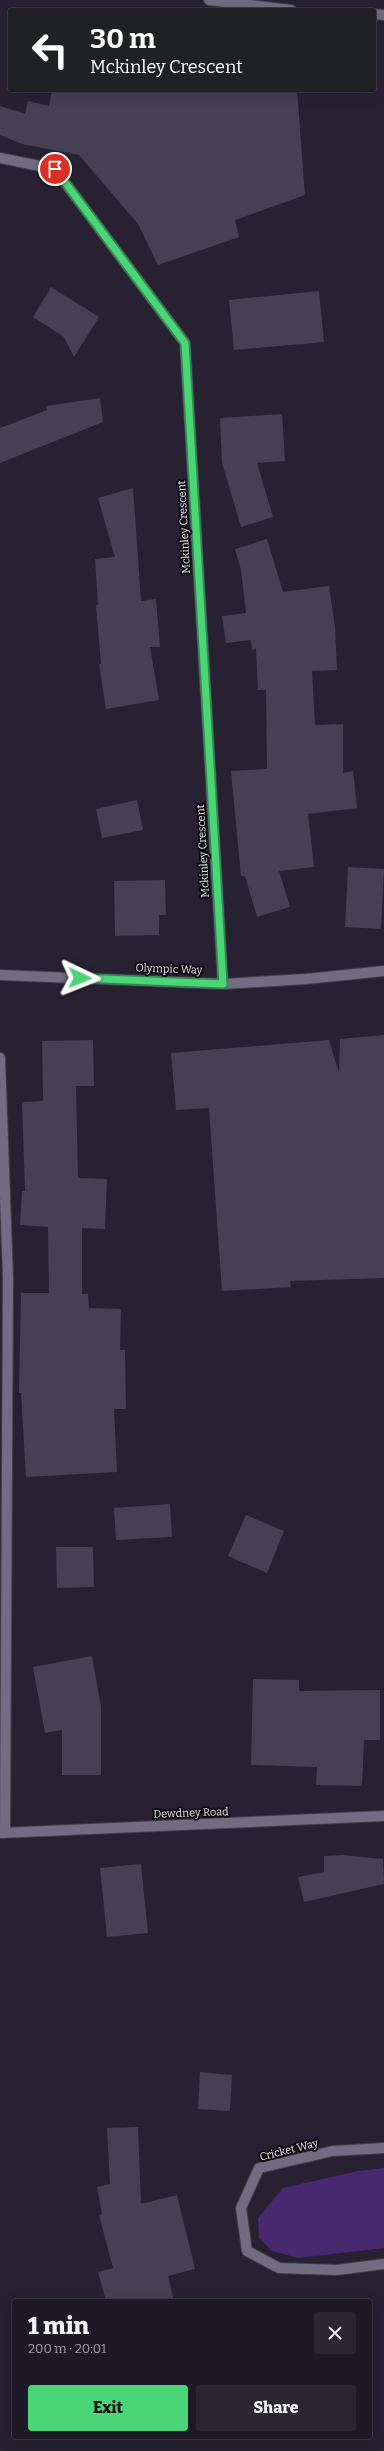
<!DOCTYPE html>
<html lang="en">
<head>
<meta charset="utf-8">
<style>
	:root { --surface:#1d1926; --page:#2a2632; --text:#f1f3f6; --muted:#a0a0a7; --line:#3b3843; --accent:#4ad677 }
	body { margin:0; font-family:Bitter,serif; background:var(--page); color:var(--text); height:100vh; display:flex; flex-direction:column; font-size:15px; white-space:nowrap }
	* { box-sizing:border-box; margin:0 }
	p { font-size:13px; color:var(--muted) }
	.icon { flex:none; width:22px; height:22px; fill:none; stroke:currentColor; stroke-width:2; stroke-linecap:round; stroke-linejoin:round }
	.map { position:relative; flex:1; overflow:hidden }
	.sheet { position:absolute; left:12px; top:2299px; width:360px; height:140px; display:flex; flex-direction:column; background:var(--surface); border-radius:4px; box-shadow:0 4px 16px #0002,0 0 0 1px var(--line) }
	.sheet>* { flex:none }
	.banner { position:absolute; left:8px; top:8px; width:368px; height:84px; border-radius:4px; box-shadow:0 4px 16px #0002,0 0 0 1px var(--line); background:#202124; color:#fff; overflow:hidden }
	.pin { position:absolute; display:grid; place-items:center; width:34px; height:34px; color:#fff; margin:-17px; border:2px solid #fff; border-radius:50%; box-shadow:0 1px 4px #0007 }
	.me { position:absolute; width:44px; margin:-22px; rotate:92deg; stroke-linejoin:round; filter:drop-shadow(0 0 3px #0008) }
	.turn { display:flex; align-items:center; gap:14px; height:84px; padding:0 16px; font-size:18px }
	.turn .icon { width:52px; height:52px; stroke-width:2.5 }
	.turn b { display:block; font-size:28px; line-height:34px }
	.round { display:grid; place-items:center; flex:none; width:42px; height:42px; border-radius:4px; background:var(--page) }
	.head { display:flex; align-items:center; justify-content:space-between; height:68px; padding:0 16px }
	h1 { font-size:24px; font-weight:800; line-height:30px }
	.primary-button { display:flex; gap:8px; margin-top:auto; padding:8px 16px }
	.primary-button a { flex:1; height:46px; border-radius:4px; background:var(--accent); color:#111; font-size:16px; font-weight:800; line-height:46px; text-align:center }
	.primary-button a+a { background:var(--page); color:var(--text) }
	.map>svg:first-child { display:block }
</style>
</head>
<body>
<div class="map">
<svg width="384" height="2451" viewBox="0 0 384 2451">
	<rect width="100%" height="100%" fill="#272132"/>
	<path fill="#482970" d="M 384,2168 L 384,2248 L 298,2258 L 272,2251 L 259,2238 L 258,2218 L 283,2188 L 358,2171 Z"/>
	<path fill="#464053" d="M 52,90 L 297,90 L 305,195 L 235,220 L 239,237 L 158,265 L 138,224 L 79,155 L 22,144 L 0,135 L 0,106 L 25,114 L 28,101 L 49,106 Z
		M 51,287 L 99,317 L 74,357 L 64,337 L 33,317 Z
		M 319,291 L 324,342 L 234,350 L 229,300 Z
		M 100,398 L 103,422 L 0,463 L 0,428 L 47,410 L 46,406 Z
		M 282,414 L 285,461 L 257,463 L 273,517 L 241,527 L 222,463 L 220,418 Z
		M 133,488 L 141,601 L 156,599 L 160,647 L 150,647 L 159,700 L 106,709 L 99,664 L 101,664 L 96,605 L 98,605 L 95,559 L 115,557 L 98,498 Z
		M 267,539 L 283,592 L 329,586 L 335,627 L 337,670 L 312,671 L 315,725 L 343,724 L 343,773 L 353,771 L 357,808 L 308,814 L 314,867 L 279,871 L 290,907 L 257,917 L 245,876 L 241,876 L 231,771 L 267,769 L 266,690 L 258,690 L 256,649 L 252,650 L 251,640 L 226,643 L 222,616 L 246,613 L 241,570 L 235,549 Z
		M 137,800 L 143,830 L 102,838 L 96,809 Z
		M 348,867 L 384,869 L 381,929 L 345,927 Z
		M 165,880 L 166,915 L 159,915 L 159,935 L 115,936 L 114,881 Z
		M 384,1035 L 384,1278 L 290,1281 L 291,1287 L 222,1291 L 209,1108 L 176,1110 L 171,1053 L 329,1040 L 339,1073 L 340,1039 Z
		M 93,1040 L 94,1086 L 76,1086 L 78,1178 L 107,1179 L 105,1229 L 82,1228 L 82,1294 L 88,1294 L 89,1308 L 121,1309 L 120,1350 L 125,1350 L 126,1409 L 114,1409 L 117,1472 L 26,1477 L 21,1393 L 19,1393 L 21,1293 L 49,1293 L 48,1227 L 20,1225 L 22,1191 L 25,1191 L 22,1102 L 43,1101 L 42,1041 Z
		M 170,1504 L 172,1537 L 116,1540 L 114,1508 Z
		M 246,1515 L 284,1531 L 267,1573 L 228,1556 Z
		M 56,1547 L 93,1547 L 94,1587 L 57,1588 Z
		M 92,1656 L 101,1707 L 101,1775 L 62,1775 L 62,1730 L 45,1733 L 33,1667 Z
		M 253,1679 L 299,1680 L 299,1691 L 380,1690 L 380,1740 L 364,1740 L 362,1786 L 316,1785 L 317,1767 L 251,1765 Z
		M 343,1855 L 383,1859 L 384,1884 L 304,1902 L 298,1877 L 324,1872 L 324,1856 Z
		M 141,1864 L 148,1933 L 107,1937 L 100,1868 Z
		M 200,2072 L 232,2075 L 230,2111 L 198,2109 Z
		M 138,2127 L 141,2204 L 177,2195 L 195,2269 L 168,2276 L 174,2301 L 106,2301 L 98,2272 L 113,2268 L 99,2215 L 102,2214 L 97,2187 L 110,2184 L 107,2128 Z"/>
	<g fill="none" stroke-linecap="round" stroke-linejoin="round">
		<g stroke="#423d4b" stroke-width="12">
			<path id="minor" d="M 209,0 L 291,10
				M 374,14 L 384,15
				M 0,158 L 55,169 L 185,343 L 223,984
				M 0,975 L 223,984 L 306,979 L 384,971
				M 0,1058 L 8,1278 L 5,1833
				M 0,1833 L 384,1816
				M 384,2148 L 333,2151 L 259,2168 L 241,2208 L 247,2251 L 279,2268 L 337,2270 L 384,2264"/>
		</g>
		<use href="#minor" stroke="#726c80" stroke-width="10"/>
	</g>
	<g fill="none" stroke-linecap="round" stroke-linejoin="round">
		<g stroke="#308b4d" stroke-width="10">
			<path id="route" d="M 55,169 L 185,343 L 223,984 L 80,978"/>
		</g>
		<use href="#route" stroke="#4ad677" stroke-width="7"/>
	</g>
	<g text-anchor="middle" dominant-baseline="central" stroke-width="4" stroke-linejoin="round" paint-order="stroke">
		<g font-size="11" fill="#e1dde9" stroke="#0e0c13">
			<text transform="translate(184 527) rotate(-93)">Mckinley Crescent</text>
			<text transform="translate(203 851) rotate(-93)">Mckinley Crescent</text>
			<text transform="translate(169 969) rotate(2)">Olympic Way</text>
			<text transform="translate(191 1813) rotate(-2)">Dewdney Road</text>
			<text transform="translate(289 2150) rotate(-14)">Cricket Way</text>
		</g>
	</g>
</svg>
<div class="pin" style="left:55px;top:169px;background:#d93025"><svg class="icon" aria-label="arrive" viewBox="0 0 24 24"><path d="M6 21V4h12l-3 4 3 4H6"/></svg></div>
<svg class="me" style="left:80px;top:978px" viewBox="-20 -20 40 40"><path d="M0-17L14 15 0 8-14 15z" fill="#4ad677" stroke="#fff" stroke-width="4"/></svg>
<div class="banner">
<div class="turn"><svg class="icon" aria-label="left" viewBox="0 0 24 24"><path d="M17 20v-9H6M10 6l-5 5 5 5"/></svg><div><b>30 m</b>Mckinley Crescent</div></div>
</div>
<section class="sheet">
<div class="head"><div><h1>1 min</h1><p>200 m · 20:01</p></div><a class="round"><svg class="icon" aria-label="close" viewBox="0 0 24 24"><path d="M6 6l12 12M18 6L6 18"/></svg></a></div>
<div class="primary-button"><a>Exit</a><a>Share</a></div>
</section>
</div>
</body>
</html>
